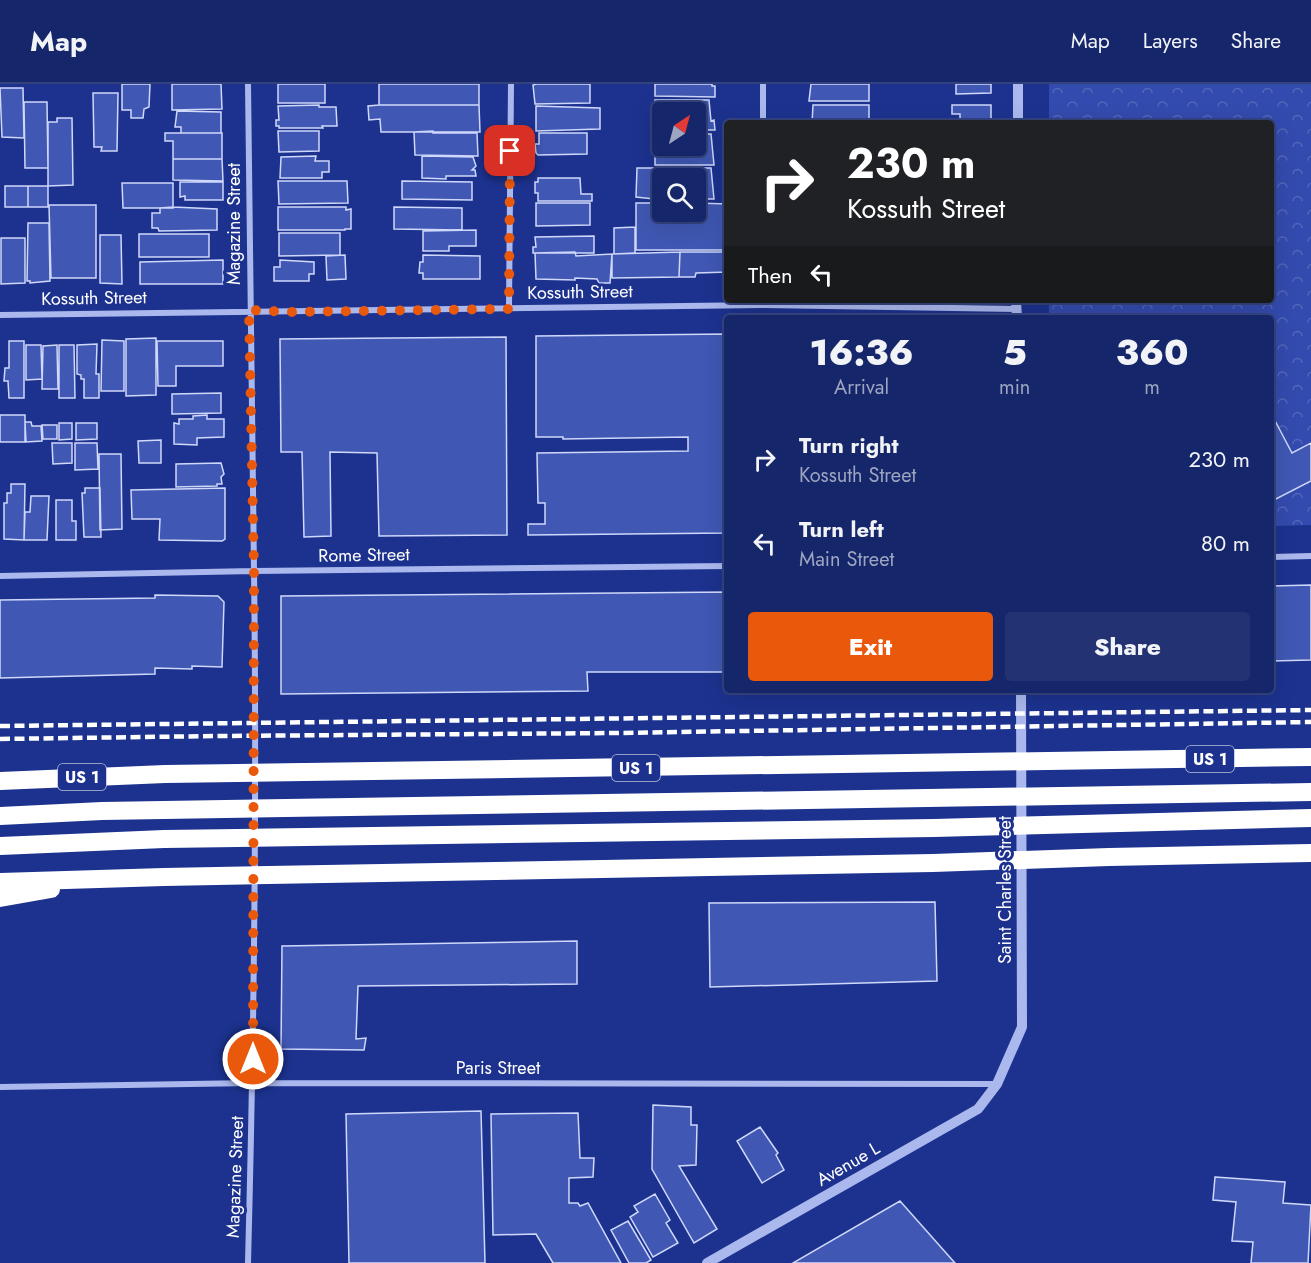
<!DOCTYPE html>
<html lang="en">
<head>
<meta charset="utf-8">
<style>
	:root { --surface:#15266a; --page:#223272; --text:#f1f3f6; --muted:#9da5c1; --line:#34437e; --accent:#ea580c }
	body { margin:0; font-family:Jost,sans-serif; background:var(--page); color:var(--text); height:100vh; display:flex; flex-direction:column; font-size:22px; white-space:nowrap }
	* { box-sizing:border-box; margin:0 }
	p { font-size:20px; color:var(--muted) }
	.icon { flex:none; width:33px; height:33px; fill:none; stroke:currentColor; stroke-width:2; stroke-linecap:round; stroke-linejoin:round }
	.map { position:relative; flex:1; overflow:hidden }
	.side { position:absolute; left:724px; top:231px; width:550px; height:378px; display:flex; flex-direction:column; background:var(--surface); border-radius:6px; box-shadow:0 6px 24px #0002,0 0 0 2px var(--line) }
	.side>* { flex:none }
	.guide { position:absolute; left:724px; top:36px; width:550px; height:183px; border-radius:6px; box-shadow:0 6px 24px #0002,0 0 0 2px var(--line); background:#202124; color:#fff; overflow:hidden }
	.needle { width:39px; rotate:36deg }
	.controls { position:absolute; left:652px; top:18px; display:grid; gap:12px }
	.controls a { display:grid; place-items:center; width:54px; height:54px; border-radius:6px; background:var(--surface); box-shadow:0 6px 24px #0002,0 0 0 2px var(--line); font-size:30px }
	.pin { position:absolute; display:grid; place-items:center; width:51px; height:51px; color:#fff; margin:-26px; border-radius:12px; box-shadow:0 3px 9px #0006 }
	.me { position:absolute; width:66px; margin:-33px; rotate:0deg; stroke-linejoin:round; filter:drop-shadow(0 0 4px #0008) }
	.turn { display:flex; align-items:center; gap:21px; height:126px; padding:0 24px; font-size:27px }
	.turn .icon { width:78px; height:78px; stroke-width:2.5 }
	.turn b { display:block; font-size:42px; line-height:51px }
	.then { display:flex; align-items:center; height:57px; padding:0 24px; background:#0003; gap:12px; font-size:22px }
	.eta { display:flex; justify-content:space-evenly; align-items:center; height:102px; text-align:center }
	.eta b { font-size:36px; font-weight:800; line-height:42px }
	.primary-button { display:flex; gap:12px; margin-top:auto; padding:12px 24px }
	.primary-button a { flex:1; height:69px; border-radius:6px; background:var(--accent); color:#fff; font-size:24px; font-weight:800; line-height:69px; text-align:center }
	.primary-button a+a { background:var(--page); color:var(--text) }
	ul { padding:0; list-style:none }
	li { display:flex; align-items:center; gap:18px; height:84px; padding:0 24px }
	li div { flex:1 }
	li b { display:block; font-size:22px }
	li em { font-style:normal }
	header { display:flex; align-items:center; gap:36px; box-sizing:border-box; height:84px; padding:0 30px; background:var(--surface); border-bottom:2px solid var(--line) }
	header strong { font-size:28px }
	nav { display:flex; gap:33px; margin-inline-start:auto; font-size:21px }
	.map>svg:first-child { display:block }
</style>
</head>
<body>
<header>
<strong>Map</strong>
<nav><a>Map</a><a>Layers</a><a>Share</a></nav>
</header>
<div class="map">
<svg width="1311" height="1179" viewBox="0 0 1311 1179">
	<defs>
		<pattern id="park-crowns" width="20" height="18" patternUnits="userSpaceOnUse" patternTransform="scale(1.5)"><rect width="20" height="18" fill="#334bae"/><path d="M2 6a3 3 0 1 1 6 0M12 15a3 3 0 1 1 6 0" fill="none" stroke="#5266ba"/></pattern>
	</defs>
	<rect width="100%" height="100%" fill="#1c328e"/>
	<path fill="url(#park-crowns)" d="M 1049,0 L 1311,0 L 1311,441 L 1272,442 L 1272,234 L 1049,234 L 1049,216 L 1272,216 L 1272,39 L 1049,39 Z"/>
	<path fill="#4058b4" stroke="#cfd8fa" stroke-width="1.5" d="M 122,0 L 150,0 L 149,23 L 144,25 L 143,34 L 131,34 L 131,26 L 122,26 Z
		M 172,0 L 221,0 L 222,25 L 172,26 Z
		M 278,0 L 325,0 L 325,19 L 278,19 Z
		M 379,0 L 479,0 L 479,21 L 379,21 Z
		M 536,0 L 590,0 L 590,19 L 535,20 L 533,1 Z
		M 655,0 L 712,0 L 712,2 L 715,2 L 715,13 L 655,12 Z
		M 811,0 L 869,0 L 869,17 L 809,17 Z
		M 956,0 L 991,0 L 991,9 L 956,10 Z
		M 0,4 L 23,4 L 24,54 L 2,53 Z
		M 93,9 L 118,9 L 117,67 L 101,67 L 102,63 L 94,63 Z
		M 655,16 L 709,16 L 711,37 L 714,36 L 715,46 L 696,46 L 696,28 L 663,28 L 663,47 L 655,47 Z
		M 24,18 L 47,18 L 48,84 L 25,84 Z
		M 319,21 L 319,23 L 336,23 L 337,42 L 322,42 L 323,44 L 279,44 L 279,42 L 276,42 L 276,36 L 279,36 L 278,22 Z
		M 379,21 L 479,21 L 480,48 L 381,48 L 380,35 L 369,36 L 368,22 Z
		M 813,21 L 869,21 L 869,39 L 812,39 Z
		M 952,21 L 991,21 L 991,39 L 960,39 L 960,30 L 952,30 Z
		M 536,22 L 600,24 L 600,45 L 536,47 Z
		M 177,27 L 221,28 L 221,49 L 181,49 L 181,43 L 175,43 Z
		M 57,34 L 72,34 L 73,101 L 48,102 L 48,38 L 57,38 Z
		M 278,47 L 319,47 L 319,67 L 279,68 Z
		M 433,47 L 433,49 L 477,49 L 478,72 L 415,71 L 414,48 Z
		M 165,49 L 222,49 L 222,75 L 173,75 L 173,57 L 165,57 Z
		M 539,49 L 587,49 L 587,70 L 538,71 L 536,69 L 535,60 L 539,60 Z
		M 655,50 L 663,50 L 663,62 L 696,62 L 696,50 L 711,50 L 714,81 L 655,81 Z
		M 316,72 L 315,77 L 329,77 L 329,88 L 322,88 L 322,94 L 280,94 L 281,73 Z
		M 422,72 L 473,73 L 476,82 L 472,86 L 475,86 L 476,92 L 446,92 L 446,95 L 422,94 Z
		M 173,75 L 222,75 L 223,97 L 173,96 Z
		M 637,84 L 711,84 L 714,115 L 696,115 L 696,94 L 663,94 L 663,116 L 636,113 Z
		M 538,94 L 580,94 L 581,110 L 592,110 L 592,117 L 538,117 L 538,109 L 535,109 L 535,98 L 538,98 Z
		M 278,97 L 347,97 L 348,119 L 279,120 Z
		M 402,97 L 472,98 L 472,116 L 402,115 Z
		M 180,98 L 223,98 L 223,116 L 185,116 L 185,112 L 180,113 Z
		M 122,99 L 173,99 L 173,124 L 123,124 Z
		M 5,102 L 28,102 L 28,123 L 5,123 Z
		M 28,102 L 48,102 L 48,123 L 28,123 Z
		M 536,119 L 590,119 L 590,141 L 536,142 Z
		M 636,119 L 663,119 L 663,128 L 696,128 L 696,119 L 728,120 L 728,166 L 636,166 Z
		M 49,121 L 96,121 L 96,194 L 51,194 Z
		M 173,123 L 217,125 L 217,146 L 159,147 L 158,144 L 152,144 L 152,129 L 160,129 L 160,124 Z
		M 278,123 L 346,123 L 346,126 L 351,125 L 351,145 L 345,145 L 345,146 L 278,146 Z
		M 394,123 L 462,124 L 462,146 L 394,145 Z
		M 28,139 L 49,139 L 50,197 L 30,199 L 30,197 L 27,197 Z
		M 635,143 L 635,169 L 614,170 L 614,144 Z
		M 476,146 L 476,162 L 449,162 L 449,167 L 423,167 L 423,147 Z
		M 279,149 L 340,149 L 340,171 L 279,172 Z
		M 139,150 L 209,150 L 209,173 L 139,173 Z
		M 100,151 L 121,151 L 122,200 L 100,199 Z
		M 594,152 L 594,169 L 533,169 L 533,163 L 536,163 L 535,153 Z
		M 1,154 L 25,154 L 25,199 L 1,200 Z
		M 575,168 L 576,172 L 612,170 L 610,199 L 599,199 L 597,195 L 575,194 L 575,196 L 536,195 L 535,169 Z
		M 680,168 L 728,168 L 728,188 L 696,189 L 695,193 L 679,193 Z
		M 680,168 L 679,193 L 612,194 L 612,170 Z
		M 345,171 L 346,195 L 327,196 L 326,172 Z
		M 423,171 L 480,172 L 480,195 L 423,195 L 423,189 L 419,189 L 420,178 L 423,178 Z
		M 223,176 L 223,200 L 140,200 L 140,178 Z
		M 280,176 L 314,178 L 314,190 L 309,190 L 309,197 L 274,197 L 274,183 L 280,183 Z
		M 728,250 L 728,449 L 528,451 L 528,440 L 545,440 L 545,419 L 538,419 L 537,369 L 688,367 L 688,353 L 563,355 L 563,353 L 536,353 L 536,252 Z
		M 506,253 L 507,451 L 379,452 L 377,369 L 330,368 L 331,452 L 304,453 L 302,368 L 281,368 L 280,255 Z
		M 156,254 L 156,311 L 126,312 L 126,255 Z
		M 102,256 L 124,257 L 124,307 L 101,307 Z
		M 9,257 L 24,257 L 24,314 L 9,314 L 8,297 L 4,297 L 5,284 L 9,284 Z
		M 157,257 L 223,257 L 223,282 L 176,282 L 176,302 L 158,302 Z
		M 97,260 L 96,290 L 99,290 L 99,314 L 84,314 L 84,295 L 81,295 L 81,291 L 77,290 L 77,261 Z
		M 26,261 L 41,261 L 42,295 L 26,296 Z
		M 57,261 L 58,305 L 42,305 L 43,262 Z
		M 59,261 L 74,261 L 75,314 L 59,314 Z
		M 221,309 L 221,329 L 172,330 L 172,310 Z
		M 0,331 L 25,331 L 25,358 L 0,358 Z
		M 207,331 L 207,335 L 224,335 L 224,353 L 197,354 L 197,361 L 174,360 L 174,339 L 179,340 L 179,335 L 193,335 L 193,332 Z
		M 1272,331 L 1292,369 L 1311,359 L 1311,397 L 1272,417 Z
		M 25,338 L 31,338 L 32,342 L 41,342 L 42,357 L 26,358 Z
		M 59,339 L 72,339 L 72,355 L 59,356 Z
		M 76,339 L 97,339 L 97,355 L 76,356 Z
		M 42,341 L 57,341 L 57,355 L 43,355 Z
		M 161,356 L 161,379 L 139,379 L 138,357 Z
		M 52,359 L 72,359 L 72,379 L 53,380 Z
		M 75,359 L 97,359 L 98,385 L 75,386 Z
		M 99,370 L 121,370 L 122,445 L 100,446 Z
		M 221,379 L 224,390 L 221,393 L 222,400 L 217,400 L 217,402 L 176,403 L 176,380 Z
		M 11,400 L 25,400 L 24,456 L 4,455 L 4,419 L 7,419 L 7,409 L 11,409 Z
		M 85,404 L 100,404 L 101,453 L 84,453 L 82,409 L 85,409 Z
		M 225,404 L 225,455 L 222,457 L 159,456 L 160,435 L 132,435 L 131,406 Z
		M 31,412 L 49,412 L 47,456 L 24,456 L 25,428 L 30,428 Z
		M 56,416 L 72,416 L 72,437 L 76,437 L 76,456 L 56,456 Z
		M 1311,501 L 1311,576 L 1272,577 L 1272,502 Z
		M 728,508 L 728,588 L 587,588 L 588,607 L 281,610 L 281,512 Z
		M 155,511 L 218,512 L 224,518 L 222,583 L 192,582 L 192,585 L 155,584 L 155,590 L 0,594 L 0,516 L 155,514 Z
		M 935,818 L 937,897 L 710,903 L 709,819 Z
		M 577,857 L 577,900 L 358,902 L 356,955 L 366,954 L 364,966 L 281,965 L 282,862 Z
		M 653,1021 L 691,1023 L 691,1041 L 697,1041 L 696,1081 L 679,1082 L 717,1145 L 694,1159 L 652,1085 Z
		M 481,1027 L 485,1179 L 349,1179 L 346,1030 Z
		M 578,1029 L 580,1074 L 594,1074 L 593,1093 L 569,1094 L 569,1119 L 578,1119 L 580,1122 L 588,1119 L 621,1179 L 553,1179 L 536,1150 L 493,1151 L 491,1030 Z
		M 760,1043 L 778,1069 L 776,1071 L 784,1086 L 762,1099 L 737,1057 Z
		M 1215,1093 L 1285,1098 L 1283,1119 L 1311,1121 L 1308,1179 L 1251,1179 L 1253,1158 L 1232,1157 L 1236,1118 L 1213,1116 Z
		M 655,1110 L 670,1136 L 666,1139 L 678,1159 L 653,1173 L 630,1133 L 638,1128 L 634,1122 Z
		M 900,1117 L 955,1179 L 793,1179 Z
		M 628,1137 L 651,1176 L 646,1179 L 629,1179 L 611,1146 Z"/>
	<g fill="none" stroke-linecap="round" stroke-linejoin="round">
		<path stroke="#aab8ee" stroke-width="6" d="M 763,0 L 763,39
			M 509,224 L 511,0
			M 0,231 L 763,221 L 1016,225
			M 1272,473 L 1311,472
			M 0,492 L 254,487 L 728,482
			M 0,1003 L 253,999 L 997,1000
			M 248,1179 C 254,948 257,717 254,486 C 253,324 249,162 248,0"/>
		<path stroke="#aab8ee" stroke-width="10" d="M 1018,39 L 1018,0
			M 1016,216 L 1017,234
			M 707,1179 L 978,1025 L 997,1000 L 1022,943 L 1021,606"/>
		<path stroke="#fff" stroke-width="18" d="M 0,697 L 165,690 L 1311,673
			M 0,732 L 102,727 L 1311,708
			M 0,762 L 164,755 L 934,744 L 1311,734
			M 0,798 L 164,793 L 933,779 L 1109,773 L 1311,769
			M 0,814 L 51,805"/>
		<path stroke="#fff" stroke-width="4.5" stroke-dasharray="10 4.5" stroke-linecap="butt" d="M 0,642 L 1311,626
			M 0,655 L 217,652 L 617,649 L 1311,638"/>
	</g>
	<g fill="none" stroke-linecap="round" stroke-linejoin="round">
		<path stroke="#ea580c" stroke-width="10" stroke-dasharray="0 18" d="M 253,975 L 254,487 L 249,226 L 287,228 L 509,225 L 510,67"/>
	</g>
	<g text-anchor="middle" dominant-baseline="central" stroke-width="6" stroke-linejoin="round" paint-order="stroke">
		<g fill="#1c328e" stroke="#bbc2dd" stroke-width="1.5">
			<rect x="1186" y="662" width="48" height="26" rx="4.5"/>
			<rect x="612" y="671" width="48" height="26" rx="4.5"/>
			<rect x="58" y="680" width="48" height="26" rx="4.5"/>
		</g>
		<g font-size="16" font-weight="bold" fill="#fff">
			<text x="1210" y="675">US 1</text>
			<text x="636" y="684">US 1</text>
			<text x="82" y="693">US 1</text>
		</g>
		<g font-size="18" fill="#fff" stroke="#1c328e">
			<text transform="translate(234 140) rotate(-90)">Magazine Street</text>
			<text transform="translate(580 208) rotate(-1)">Kossuth Street</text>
			<text transform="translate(94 214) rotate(-1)">Kossuth Street</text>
			<text transform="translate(364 471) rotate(-1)">Rome Street</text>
			<text transform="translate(1005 806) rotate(-90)">Saint Charles Street</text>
			<text x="498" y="984">Paris Street</text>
			<text transform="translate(848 1080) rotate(-30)">Avenue L</text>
			<text transform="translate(235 1093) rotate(-88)">Magazine Street</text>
		</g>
	</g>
</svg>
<div class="controls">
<a><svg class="needle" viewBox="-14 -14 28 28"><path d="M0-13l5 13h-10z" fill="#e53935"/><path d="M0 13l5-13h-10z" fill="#9da5c1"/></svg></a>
<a><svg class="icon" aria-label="search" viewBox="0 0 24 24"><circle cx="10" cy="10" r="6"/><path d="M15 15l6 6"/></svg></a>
</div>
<div class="pin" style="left:510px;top:67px;background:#d93025"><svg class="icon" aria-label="arrive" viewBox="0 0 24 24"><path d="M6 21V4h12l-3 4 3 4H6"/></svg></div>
<svg class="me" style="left:253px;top:975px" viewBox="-20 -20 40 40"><circle r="17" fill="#ea580c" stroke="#fff" stroke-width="3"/><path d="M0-11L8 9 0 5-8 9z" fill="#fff"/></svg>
<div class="guide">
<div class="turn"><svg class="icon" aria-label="right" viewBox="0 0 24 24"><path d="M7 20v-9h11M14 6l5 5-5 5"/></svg><div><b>230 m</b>Kossuth Street</div></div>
<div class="then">Then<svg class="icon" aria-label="left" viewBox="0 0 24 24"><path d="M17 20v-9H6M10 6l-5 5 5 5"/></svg></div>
</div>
<section class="side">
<div class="eta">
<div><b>16:36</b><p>Arrival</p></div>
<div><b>5</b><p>min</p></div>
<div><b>360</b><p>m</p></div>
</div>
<ul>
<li><svg class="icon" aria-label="right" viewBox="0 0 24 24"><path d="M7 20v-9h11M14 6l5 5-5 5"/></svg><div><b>Turn right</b><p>Kossuth Street</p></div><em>230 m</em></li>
<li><svg class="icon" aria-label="left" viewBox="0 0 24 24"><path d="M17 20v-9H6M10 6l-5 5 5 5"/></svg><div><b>Turn left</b><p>Main Street</p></div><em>80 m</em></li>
</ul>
<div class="primary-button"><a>Exit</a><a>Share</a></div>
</section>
</div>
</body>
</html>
